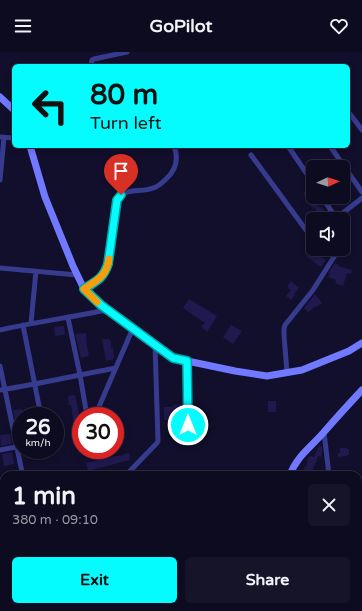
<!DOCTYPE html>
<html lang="en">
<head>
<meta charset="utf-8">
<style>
	:root { --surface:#0d0b20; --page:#161429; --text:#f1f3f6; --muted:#9a9ba5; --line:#2d2b3e; --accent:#05fcff }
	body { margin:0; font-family:"Varela Round",sans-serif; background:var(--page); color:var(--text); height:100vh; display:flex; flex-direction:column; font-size:15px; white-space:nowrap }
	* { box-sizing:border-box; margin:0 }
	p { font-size:13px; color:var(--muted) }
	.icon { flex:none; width:22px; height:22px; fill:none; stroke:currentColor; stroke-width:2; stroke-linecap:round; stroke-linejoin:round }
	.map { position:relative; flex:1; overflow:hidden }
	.drawer { position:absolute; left:0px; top:419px; width:362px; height:140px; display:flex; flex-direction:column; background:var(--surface); border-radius:12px 12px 0 0; box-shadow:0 2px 6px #0003,0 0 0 1px var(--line) }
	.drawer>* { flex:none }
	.top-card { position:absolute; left:12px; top:12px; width:338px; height:84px; border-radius:6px; box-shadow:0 2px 6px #0003,0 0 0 1px var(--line); background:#05fcff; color:#111; overflow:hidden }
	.needle { width:26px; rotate:86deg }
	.controls { position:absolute; left:306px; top:108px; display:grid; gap:8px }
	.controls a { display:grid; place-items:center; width:44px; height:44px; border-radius:6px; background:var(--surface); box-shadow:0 2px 6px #0003,0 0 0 1px var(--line); font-size:20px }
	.speed { position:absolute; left:12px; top:355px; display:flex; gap:8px; font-size:20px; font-weight:700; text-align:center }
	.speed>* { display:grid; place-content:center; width:52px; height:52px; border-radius:50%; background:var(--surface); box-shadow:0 2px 6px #0003,0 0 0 1px var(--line); line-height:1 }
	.speed small { font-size:10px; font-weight:400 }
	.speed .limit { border:6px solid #d22; background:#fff; color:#111 }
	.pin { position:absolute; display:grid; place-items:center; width:34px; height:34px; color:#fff; margin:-41px -17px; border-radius:50% 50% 50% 0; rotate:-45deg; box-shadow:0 0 4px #0007 }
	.pin .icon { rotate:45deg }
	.me { position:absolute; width:44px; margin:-22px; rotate:0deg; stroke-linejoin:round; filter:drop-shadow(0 0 3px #0008) }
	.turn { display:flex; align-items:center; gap:14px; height:84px; padding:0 12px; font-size:18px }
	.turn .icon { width:52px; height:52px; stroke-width:2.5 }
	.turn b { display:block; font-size:28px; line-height:34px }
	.round { display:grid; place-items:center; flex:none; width:42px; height:42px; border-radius:6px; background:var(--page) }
	.overview { display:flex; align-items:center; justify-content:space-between; height:68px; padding:0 12px }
	h1 { font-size:24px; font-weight:700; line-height:30px }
	.cta { display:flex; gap:8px; margin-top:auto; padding:8px 12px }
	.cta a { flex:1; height:46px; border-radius:6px; background:var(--accent); color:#111; font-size:16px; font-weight:700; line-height:46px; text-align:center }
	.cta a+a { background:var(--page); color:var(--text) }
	header { display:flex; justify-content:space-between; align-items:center; height:52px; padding:0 12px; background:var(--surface); font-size:18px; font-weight:700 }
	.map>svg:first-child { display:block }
</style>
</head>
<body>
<header><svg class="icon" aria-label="menu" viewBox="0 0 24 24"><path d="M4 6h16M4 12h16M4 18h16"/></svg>GoPilot<svg class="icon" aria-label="heart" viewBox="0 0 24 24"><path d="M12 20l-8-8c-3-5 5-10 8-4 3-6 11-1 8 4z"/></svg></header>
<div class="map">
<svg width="362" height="559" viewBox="0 0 362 559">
	<rect width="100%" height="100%" fill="#110f2b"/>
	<path fill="#113631" d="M 194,555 L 316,555 L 343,559 L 190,559 Z"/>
	<path fill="#1f194e" d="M 310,137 L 313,142 L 311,143 L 319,155 L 320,154 L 321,156 L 322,155 L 329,167 L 315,167 L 320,164 L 314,155 L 313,157 L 303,141 Z
		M 311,199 L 319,205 L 320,204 L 326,208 L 321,215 L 307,205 Z
		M 335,211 L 339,213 L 338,214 L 352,218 L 351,222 L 347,221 L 343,234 L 335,231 L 336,228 L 328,225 L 330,222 L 328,221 Z
		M 291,229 L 299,236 L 294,242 L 295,243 L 291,248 L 286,244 L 291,238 L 287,235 Z
		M 315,242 L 322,251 L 316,255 L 315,254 L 308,261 L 304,256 Z
		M 189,247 L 217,264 L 207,280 L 201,274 L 205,271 L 183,256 Z
		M 231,273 L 242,279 L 233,292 L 223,285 Z
		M 64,274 L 65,283 L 55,284 L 54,275 Z
		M 86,281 L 87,294 L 89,304 L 81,306 L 75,282 Z
		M 102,287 L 109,287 L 109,289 L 111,289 L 111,297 L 113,296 L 114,307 L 106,309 Z
		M 75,343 L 80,366 L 81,366 L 81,387 L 76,388 L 71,353 L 69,353 L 68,344 Z
		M 268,349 L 276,349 L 276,360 L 268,360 Z
		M 183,352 L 184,379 L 179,379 L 179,370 L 175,371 L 175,368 L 164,368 L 164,355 L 173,355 L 173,353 Z
		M 22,357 L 22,364 L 21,364 L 21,377 L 17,378 L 13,358 Z
		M 10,382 L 12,392 L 1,394 L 0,383 Z
		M 319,394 L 322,395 L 322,401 L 321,405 L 318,404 L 316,411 L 315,411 L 313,417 L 314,422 L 305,423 L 304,415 L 306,415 L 309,404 L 314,405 Z
		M 340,396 L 347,396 L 347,397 L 349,397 L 349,403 L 347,403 L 347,404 L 338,405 L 338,401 L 340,401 Z
		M 12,400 L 14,412 L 4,414 L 2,402 Z
		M 129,401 L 130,408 L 92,418 L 94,423 L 88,423 L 86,418 L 88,417 L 86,411 L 110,405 L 124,403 L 124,402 Z"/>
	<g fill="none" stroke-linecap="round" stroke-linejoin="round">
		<path stroke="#363b8e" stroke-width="5" d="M 91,14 L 92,8 L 94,7 L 127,0
			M 350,62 L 362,78
			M 0,85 L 14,86
			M 288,94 L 313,131
			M 330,94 L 362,140
			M 251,103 L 306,178 L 309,181 L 313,182
			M 0,128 L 4,85
			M 322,145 L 336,166
			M 335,167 L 362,146
			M 0,216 L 77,223
			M 84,237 C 95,230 104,226 109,212 L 117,148 C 124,135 141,141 153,136 C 158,135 162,131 166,127 C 176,118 179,107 174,94
			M 68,266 L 80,323 L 87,364
			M 31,271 L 36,219
			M 23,273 L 41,364
			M 0,278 C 36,270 72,265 107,258
			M 187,309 L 188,373
			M 0,314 L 22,420 L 26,423
			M 287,321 L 284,283 L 284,277 L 285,273 L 313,238 L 339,197
			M 0,338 C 39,332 77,323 116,316
			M 95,364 L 133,276
			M 324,380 L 329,423
			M 0,398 L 16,395
			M 48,398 L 48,399
			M 126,423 L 157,391 L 158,389 L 155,292
			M 358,502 L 362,503"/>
		<path stroke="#7079ff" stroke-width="7" d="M 0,45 L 14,58
			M 30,94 L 45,145 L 73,214 L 84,237 L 101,253 L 173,306 L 235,319 L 267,324 L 302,318 L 349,299 L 362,291
			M 290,423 C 296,405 312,394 324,380 C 337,365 349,352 362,338
			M 48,559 L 59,555"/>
	</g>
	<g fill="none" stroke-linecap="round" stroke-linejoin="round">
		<g stroke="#03a4a6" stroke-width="10">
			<path id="route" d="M 121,143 L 117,148 L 108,212 C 103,227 96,229 84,237 L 101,253 L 173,306 L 187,309 L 188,373"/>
		</g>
		<use href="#route" stroke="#05fcff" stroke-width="7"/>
		<path stroke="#f59e0b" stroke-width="7" d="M 97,250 L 84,237 C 97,228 107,224 109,207"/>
	</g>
</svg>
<div class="controls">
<a><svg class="needle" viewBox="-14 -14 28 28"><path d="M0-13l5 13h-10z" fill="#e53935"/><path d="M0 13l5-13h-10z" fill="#9a9ba5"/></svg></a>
<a><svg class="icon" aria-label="sound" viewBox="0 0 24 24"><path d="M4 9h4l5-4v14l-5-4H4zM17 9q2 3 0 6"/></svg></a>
</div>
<div class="speed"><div>26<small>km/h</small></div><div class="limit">30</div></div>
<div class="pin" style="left:121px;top:143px;background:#d93025"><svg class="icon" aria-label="arrive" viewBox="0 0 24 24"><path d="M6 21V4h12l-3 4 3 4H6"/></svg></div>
<svg class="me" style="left:188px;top:373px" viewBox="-20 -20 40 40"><circle r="17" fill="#05fcff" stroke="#fff" stroke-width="3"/><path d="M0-11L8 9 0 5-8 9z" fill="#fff"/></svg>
<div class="top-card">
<div class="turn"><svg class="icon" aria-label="left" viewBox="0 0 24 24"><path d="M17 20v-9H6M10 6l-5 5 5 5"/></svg><div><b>80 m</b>Turn left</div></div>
</div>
<section class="drawer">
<div class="overview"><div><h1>1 min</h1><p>380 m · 09:10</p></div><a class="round"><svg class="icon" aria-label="close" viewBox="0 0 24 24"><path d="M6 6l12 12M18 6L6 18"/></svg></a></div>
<div class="cta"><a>Exit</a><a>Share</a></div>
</section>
</div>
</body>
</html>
